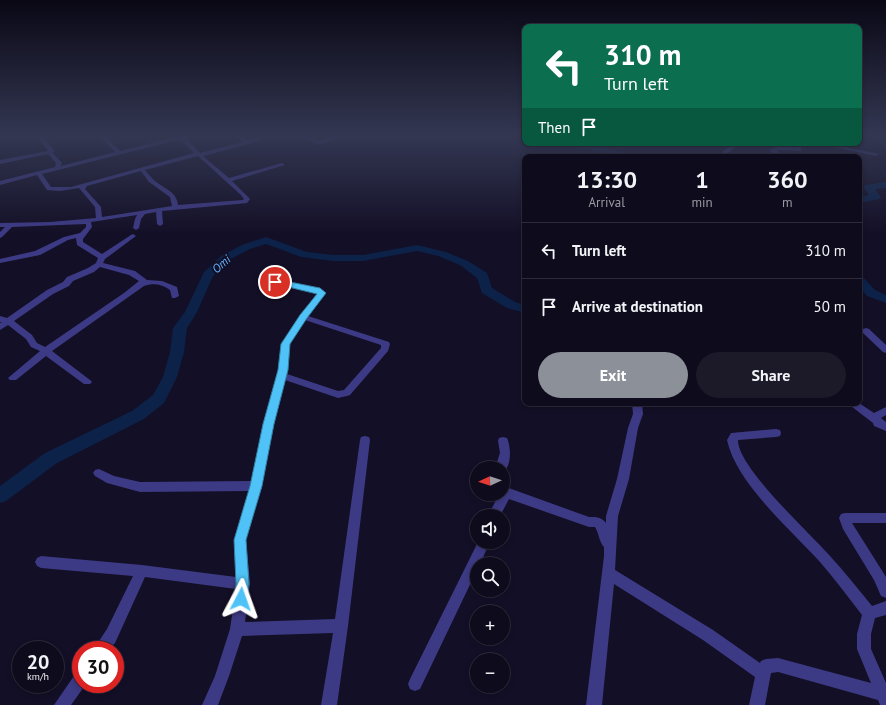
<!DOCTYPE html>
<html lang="en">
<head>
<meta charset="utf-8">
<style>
	:root { --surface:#0e0b1c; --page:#1c1929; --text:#f1f3f6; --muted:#9b9ba3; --line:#2e2b3b; --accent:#8c9099 }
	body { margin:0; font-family:"PT Sans",sans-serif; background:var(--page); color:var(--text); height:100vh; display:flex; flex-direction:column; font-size:15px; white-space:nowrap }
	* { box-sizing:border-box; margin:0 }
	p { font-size:13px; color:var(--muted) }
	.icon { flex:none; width:22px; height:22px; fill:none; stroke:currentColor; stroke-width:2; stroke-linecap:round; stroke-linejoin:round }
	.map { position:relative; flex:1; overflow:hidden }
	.drawer { position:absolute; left:522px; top:154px; width:340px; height:252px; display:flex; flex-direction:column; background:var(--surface); border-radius:8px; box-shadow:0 2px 6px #0003,0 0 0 1px var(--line) }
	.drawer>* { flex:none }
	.hud { position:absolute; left:522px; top:24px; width:340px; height:122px; border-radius:8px; box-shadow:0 2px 6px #0003,0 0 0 1px var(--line); background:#0b6e4f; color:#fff; overflow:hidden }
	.needle { width:26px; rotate:267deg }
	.controls { position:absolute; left:470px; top:461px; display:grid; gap:8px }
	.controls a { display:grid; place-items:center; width:40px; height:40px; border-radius:50%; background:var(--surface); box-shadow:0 2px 6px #0003,0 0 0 1px var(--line); font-size:20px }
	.speed { position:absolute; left:12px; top:641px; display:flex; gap:8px; font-size:20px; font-weight:700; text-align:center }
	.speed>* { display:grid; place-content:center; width:52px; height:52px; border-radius:50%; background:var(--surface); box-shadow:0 2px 6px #0003,0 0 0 1px var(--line); line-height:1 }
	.speed small { font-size:10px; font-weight:400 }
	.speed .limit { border:6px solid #d22; background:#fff; color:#111 }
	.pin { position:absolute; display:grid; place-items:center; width:34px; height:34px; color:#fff; margin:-17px; border:2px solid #fff; border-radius:50%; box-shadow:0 1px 4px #0007 }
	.me { position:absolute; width:44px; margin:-22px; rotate:4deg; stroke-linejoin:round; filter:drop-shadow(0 0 3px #0008) }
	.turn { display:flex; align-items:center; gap:14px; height:84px; padding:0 16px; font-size:18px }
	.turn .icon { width:52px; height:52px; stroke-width:2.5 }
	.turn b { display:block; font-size:28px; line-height:34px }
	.then { display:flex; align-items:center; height:38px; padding:0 16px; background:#0003; gap:8px; font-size:15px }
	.eta { display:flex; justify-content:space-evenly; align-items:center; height:68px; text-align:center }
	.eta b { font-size:24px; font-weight:800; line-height:28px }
	.primary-button { display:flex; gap:8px; margin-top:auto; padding:8px 16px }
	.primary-button a { flex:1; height:46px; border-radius:24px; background:var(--accent); color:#fff; font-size:16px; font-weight:800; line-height:46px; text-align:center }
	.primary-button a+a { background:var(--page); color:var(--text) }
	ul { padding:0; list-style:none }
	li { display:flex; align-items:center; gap:12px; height:56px; padding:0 16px; border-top:1px solid var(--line) }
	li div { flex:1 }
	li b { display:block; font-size:15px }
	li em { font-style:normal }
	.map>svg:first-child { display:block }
</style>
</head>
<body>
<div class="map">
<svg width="886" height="705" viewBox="0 0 886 705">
	<rect width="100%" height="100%" fill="#130f26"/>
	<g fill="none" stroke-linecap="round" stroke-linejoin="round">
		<path stroke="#0c2248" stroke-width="1.5" d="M 870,135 L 886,145
			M 886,174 L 886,176"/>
		<path fill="#0c2248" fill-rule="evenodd" d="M 568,143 L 583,143 L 636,155 L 637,157 L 622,157 L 569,145 Z
			M 886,182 L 886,188 L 875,189 L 881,197 L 879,199 L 859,203 L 859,197 L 869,195 L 863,187 L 865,185 Z
			M 266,237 L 307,252 L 333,255 L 363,255 L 417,245 L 446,252 L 468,261 L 487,273 L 492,288 L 515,302 L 525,305 L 525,313 L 507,308 L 482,293 L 477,278 L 460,265 L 438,256 L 417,251 L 363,261 L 333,261 L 301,257 L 266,244 L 250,249 L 229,260 L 213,276 L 197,312 L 187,328 L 184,352 L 177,377 L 164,403 L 144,419 L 57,463 L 6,501 L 0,503 L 0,486 L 45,453 L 132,411 L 153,395 L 163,377 L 170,352 L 173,328 L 185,312 L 204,272 L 221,256 L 242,245 Z
			M 859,276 L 863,277 L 875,290 L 886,295 L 886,303 L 867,296 L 859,287 Z"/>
		<path fill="#3d3a85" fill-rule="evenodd" d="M 37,135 L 42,135 L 54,150 L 53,153 L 62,163 L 61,166 L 115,152 L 99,135 L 104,135 L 120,151 L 183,135 L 193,135 L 186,138 L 200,153 L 242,142 L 236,135 L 242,135 L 247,140 L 267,135 L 276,135 L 249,144 L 203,156 L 229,178 L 282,163 L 285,165 L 232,181 L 250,199 L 247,203 L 162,211 L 163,224 L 160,226 L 157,224 L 156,212 L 145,214 L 141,219 L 139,228 L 136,230 L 133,228 L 135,219 L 137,215 L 91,222 L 92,227 L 83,239 L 83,242 L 102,254 L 131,235 L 133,234 L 136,236 L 105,259 L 103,263 L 135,271 L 147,280 L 162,281 L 177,287 L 179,296 L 175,298 L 172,298 L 170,290 C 162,284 153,283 144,286 L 52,351 L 90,380 L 92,382 L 90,384 L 84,384 L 46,356 L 16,380 L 10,380 L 8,378 L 40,351 L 31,347 L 26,339 L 8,325 L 0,330 L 0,323 L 2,322 L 0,322 L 0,316 L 7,318 L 47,290 L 63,282 L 67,277 L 88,268 L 96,263 L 98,258 L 77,245 L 76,238 L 68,240 L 40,255 L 0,263 L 0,259 L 35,251 L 64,237 L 80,233 L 86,227 L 86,224 L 12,227 L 2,237 L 0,238 L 0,232 L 5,227 L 0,227 L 0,223 L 50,222 L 96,218 L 95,207 L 79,188 L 60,191 L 47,190 L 37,175 L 0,185 L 0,181 L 55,167 L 56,163 L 48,154 L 0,164 L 0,160 L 48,151 ZM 178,140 L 181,140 L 194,153 L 71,187 L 51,187 L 42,174 ZM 198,156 L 241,195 L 244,199 L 243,200 L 178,205 C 177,191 162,188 154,180 C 150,177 148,173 145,170 ZM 141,171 L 149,182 L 170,197 L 172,206 L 102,217 L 101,207 L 85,189 L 87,186 ZM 100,267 L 129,275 L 139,281 L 124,293 L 45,347 L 37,343 L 32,335 L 14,321 L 53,294 L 69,286 L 73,281 L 94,272 Z
			M 132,135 L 137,135 L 138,136 L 135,138 Z
			M 298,135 L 305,135 L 319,141 L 339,135 L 348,135 L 319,145 Z
			M 734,143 L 740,143 L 726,155 L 722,155 L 723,151 Z
			M 795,143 L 801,143 L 801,151 L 776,150 L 785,157 L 778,157 L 769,150 L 779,146 L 796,148 Z
			M 815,143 L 827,143 L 879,154 L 876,156 Z
			M 272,280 L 275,280 L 320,288 L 325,293 L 308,316 L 389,342 L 390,344 L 388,351 L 350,395 L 347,396 L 338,398 L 285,380 L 274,424 L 262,486 L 246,540 L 250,584 L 245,622 L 335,619 L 360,440 L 361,437 L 365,436 L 369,437 L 370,440 L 348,626 L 337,705 L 321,705 L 333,633 L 242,636 L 229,676 L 218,705 L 202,705 L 215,676 L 230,629 L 236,589 L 145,577 L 115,643 L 108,650 L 93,650 L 107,629 L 133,576 L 41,568 L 37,566 L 35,562 L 37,558 L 41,556 L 142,565 L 236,577 L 234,540 L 249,491 L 140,492 L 107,483 L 95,476 L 93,473 L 95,470 L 99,469 L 114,476 L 140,482 L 251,481 L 264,424 L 278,370 L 281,344 L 317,293 L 272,284 L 271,282 ZM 305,320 L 381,345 L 381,348 L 344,390 L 338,391 L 287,374 L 289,344 Z
			M 866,328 L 869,329 L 886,345 L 886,353 L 883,352 L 863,333 L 862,331 L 863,329 Z
			M 632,403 L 642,403 L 643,414 L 638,428 L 629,479 L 618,516 L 615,570 L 713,630 L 760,663 L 761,661 L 766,659 L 778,658 L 871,683 L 857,649 L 857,634 L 862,615 C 848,597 835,579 820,562 C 791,530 736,483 727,440 L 731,433 L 776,429 L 780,430 L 781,433 L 780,436 L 776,437 L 738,440 C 737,467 811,534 830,556 C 845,572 858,589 872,606 L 886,601 L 886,615 L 875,618 L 871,634 L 871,649 L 886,683 L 886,705 L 880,705 L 878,700 L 778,672 L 771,673 L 765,705 L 749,705 L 755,677 L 703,640 L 614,584 L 602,705 L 586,705 L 604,556 L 604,547 C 599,542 599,533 595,527 L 589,527 L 509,499 L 500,516 L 488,516 L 499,494 L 503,494 L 503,486 L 589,517 C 597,517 601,517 606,523 L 606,516 L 617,479 L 628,428 L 633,414 Z
			M 847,403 L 859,403 L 874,413 L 886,407 L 886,415 L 881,418 L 886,422 L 886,431 L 874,426 L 873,423 Z
			M 503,437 L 507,438 C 511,447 512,466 503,472 L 503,468 L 495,468 L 500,453 L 498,441 L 499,438 Z
			M 845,513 L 886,513 L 886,523 L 852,523 L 886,577 L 886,598 L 881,596 L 874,580 L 843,529 L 839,518 L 841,514 Z
			M 478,542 L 490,542 L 480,564 L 477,564 L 477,570 L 420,689 L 415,691 L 410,689 L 408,684 L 410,679 Z
			M 81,671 L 81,684 L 86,684 L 71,705 L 54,705 L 76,673 Z"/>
	</g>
	<linearGradient id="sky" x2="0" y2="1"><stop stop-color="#0a0815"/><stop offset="0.58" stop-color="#333752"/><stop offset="1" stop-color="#333752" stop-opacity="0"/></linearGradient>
	<rect width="886" height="234" fill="url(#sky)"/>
	<path fill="#4fc3f7" stroke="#337fa1" d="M 275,279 L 320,288 L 326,293 L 307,318 L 290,344 L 288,370 L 274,424 L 262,486 L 246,540 L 249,584 L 246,603 L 241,605 L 236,603 L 234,599 L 236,584 L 234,540 L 250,486 L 263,424 L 278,370 L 281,344 L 300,315 L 317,294 L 272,283 L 271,282 Z"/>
	<g text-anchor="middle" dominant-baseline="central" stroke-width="4" stroke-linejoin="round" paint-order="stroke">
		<g font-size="12" font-style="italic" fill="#62b6ff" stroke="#130f26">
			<text transform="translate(221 264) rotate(-41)">Omi</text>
		</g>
	</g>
</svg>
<div class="controls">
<a><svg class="needle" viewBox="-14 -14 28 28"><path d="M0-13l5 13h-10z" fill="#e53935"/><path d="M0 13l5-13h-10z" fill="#9b9ba3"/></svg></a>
<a><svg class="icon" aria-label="sound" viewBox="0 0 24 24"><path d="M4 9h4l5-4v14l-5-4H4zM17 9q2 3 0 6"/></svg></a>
<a><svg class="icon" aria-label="search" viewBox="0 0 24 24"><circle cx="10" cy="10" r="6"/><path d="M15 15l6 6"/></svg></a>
<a>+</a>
<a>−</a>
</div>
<div class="speed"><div>20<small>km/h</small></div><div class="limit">30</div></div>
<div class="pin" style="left:275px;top:282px;background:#d93025"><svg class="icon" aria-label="arrive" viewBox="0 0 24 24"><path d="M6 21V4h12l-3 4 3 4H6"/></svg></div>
<svg class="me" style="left:241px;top:599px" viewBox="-20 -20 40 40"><path d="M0-17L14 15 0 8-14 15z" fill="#4fc3f7" stroke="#fff" stroke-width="4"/></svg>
<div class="hud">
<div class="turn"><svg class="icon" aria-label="left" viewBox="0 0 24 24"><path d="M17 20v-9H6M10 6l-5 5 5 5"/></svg><div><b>310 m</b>Turn left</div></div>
<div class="then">Then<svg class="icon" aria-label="arrive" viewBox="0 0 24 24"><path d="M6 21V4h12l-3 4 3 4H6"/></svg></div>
</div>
<section class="drawer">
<div class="eta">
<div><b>13:30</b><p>Arrival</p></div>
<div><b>1</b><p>min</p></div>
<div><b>360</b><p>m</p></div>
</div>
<ul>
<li><svg class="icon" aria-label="left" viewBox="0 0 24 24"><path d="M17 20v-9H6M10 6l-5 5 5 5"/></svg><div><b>Turn left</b></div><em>310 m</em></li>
<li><svg class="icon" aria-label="arrive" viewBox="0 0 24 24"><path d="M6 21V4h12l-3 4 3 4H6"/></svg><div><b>Arrive at destination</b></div><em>50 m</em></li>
</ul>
<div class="primary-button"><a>Exit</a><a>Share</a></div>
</section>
</div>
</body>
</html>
